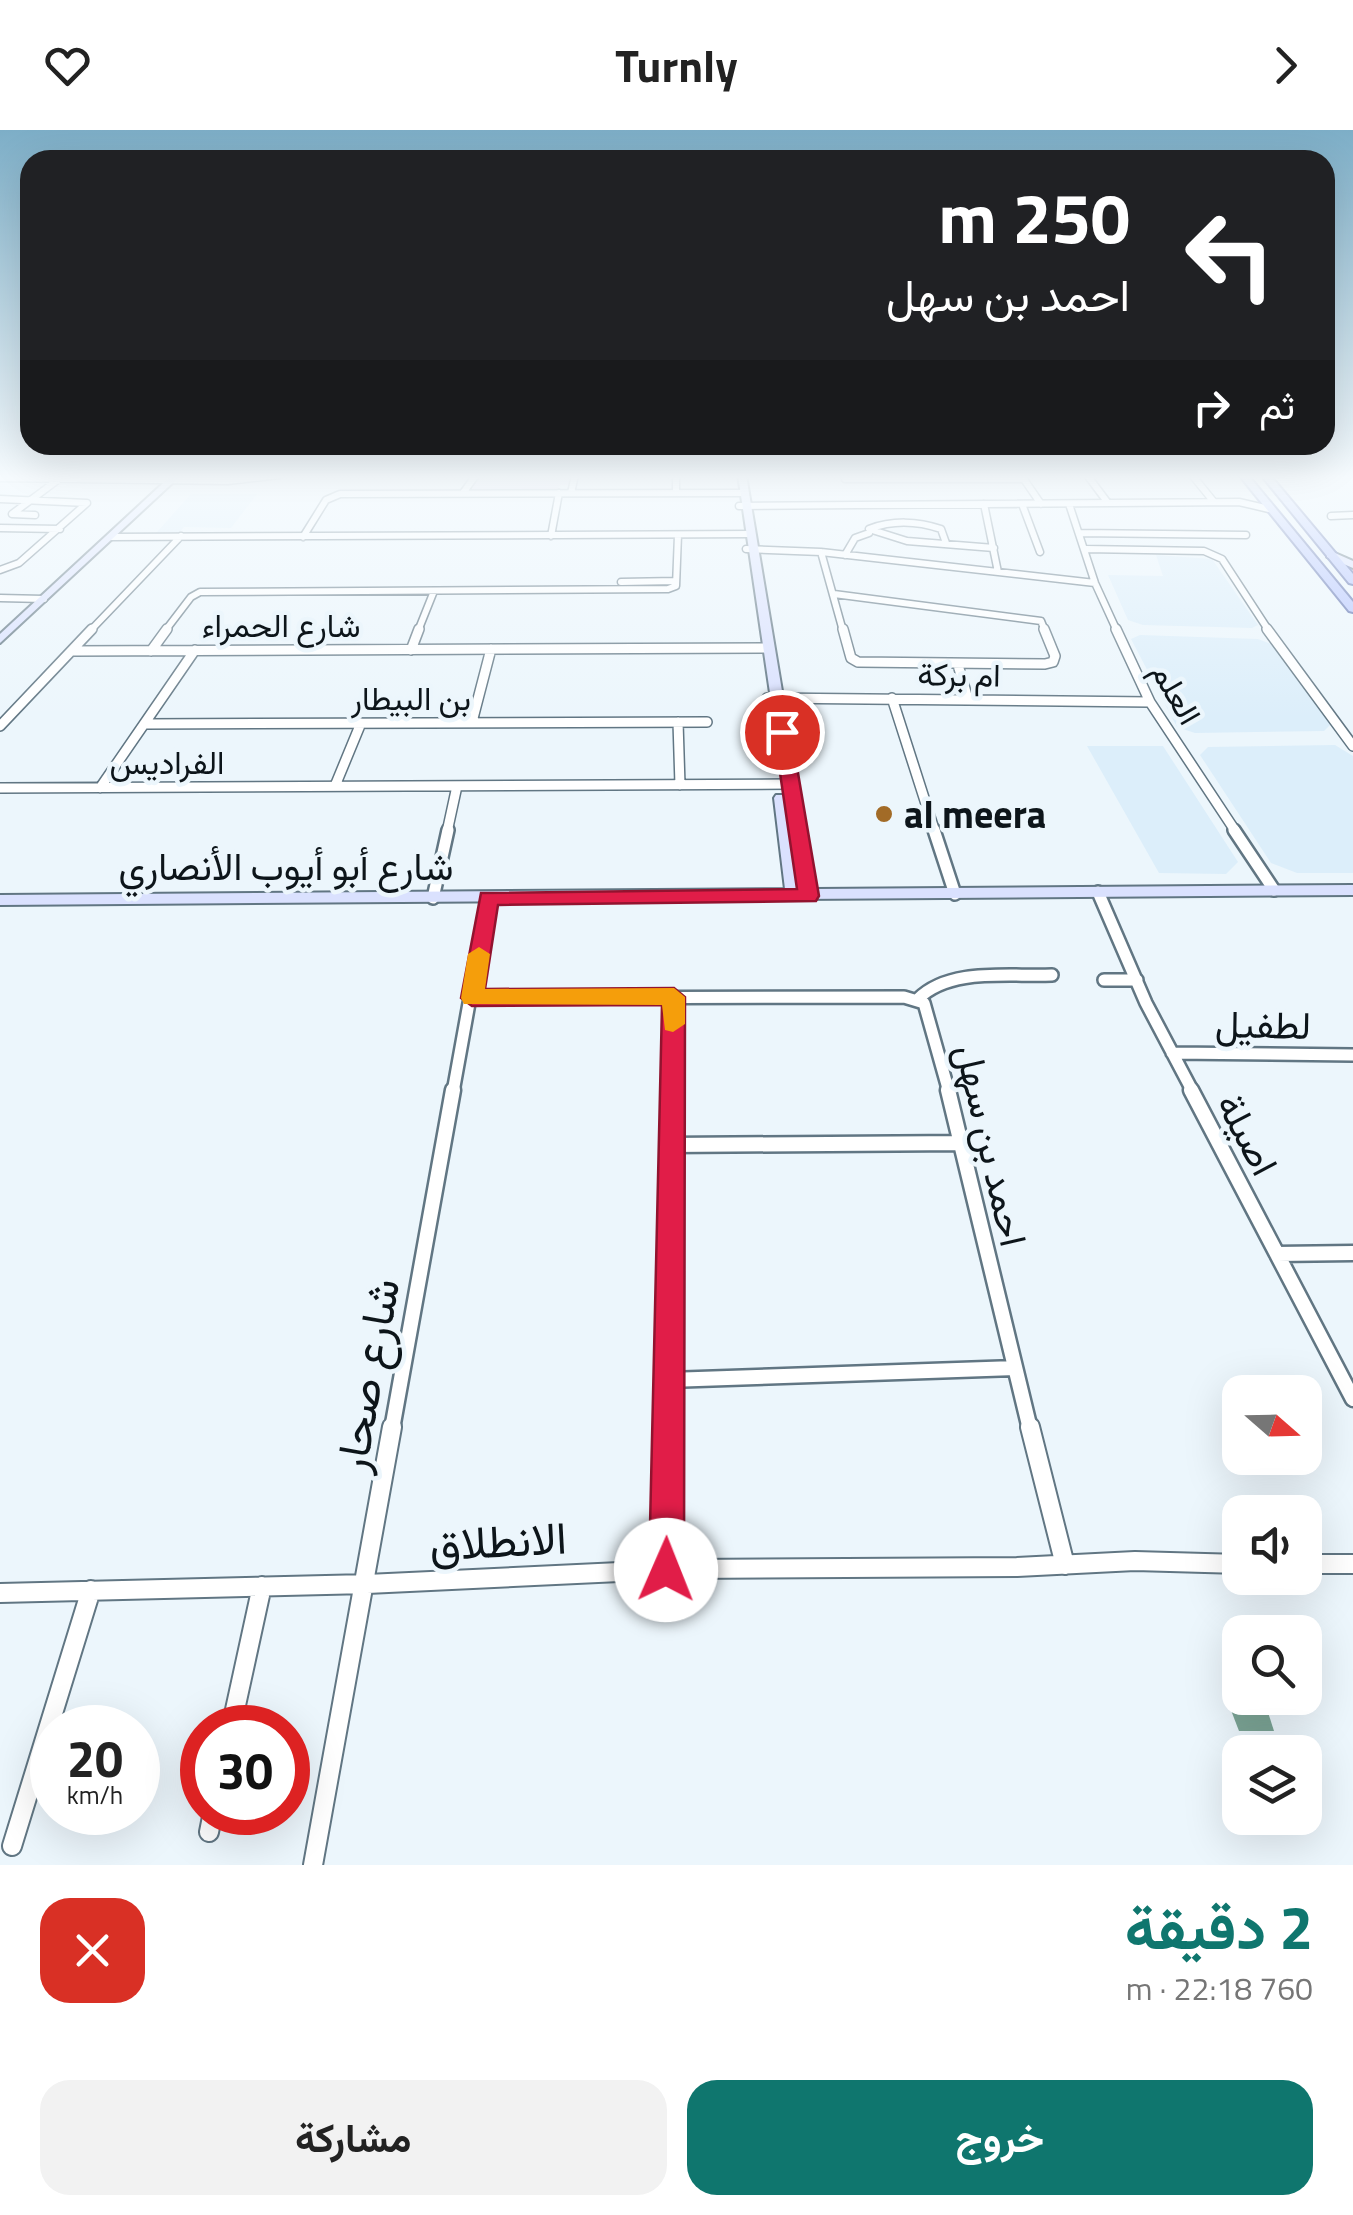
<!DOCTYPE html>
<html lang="ar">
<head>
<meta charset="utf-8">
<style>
	:root { --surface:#fff; --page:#f2f2f2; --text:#222; --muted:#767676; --accent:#0f766e }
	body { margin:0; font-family:"Titillium Web",Vazirmatn,sans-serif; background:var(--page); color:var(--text); direction:rtl; height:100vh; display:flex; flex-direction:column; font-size:38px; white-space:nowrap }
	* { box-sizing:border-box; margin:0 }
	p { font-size:32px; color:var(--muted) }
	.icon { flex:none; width:55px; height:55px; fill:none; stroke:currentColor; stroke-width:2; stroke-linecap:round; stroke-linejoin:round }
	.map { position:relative; height:1735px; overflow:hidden; direction:ltr }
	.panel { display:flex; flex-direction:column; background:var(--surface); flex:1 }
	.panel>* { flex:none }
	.guide { position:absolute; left:20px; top:20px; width:1315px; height:305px; border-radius:30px; box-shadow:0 10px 40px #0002; direction:rtl; background:#202124; color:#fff; overflow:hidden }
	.needle { width:65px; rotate:110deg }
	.tools { position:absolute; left:1222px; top:1245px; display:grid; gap:20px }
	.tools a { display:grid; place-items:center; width:100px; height:100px; border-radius:20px; background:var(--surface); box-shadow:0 10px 40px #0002; font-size:50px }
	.speed { position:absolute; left:30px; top:1575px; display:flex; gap:20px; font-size:50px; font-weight:700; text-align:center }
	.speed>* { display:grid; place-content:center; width:130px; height:130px; border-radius:50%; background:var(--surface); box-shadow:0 10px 40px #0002; line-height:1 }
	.speed small { font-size:25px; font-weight:400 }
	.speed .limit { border:15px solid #d22; background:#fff; color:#111 }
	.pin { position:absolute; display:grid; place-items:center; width:85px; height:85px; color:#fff; margin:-42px; border:5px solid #fff; border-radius:50%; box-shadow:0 2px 10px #0007 }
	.me { position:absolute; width:110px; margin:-55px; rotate:1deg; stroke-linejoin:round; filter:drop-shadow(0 0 8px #0008) }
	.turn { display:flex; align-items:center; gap:35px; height:210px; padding:0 40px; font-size:45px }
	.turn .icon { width:130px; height:130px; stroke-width:2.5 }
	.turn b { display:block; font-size:70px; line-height:85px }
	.then { display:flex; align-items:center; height:95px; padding:0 40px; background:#0003; gap:20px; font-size:38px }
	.round { display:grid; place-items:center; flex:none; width:105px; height:105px; border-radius:30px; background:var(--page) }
	.head { display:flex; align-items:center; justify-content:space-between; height:170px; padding:0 40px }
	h1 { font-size:60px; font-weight:700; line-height:75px; color:var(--accent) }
	.primary-button { display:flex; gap:20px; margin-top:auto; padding:20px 40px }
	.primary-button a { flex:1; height:115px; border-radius:30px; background:var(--accent); color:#fff; font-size:40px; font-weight:700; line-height:115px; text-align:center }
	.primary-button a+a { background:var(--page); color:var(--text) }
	header { display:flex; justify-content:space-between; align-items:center; height:130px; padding:0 40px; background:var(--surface); font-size:45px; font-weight:700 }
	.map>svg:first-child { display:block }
</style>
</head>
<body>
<header><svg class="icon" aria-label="forward" viewBox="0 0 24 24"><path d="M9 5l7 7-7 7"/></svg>Turnly<svg class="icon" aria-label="heart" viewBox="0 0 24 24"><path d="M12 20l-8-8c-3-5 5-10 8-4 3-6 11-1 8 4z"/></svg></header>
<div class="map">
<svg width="1353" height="1735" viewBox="0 0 1353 1735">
	<rect width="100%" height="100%" fill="#ecf6fc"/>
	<path fill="#dceefa" d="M 191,364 L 257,364 L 231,398 L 184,397 L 180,402 L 157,402 Z
		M 1156,425 L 1212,429 L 1258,495 L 1252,498 L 1143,495 L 1128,490 L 1108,445 L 1163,446 Z
		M 1140,505 L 1258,509 L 1271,514 L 1331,594 L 1324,601 L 1195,603 L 1177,597 L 1131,509 Z
		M 1335,615 L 1353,626 L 1353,743 L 1297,743 L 1271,733 L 1200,625 L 1208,617 Z
		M 1087,616 L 1163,616 L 1238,732 L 1226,744 L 1159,743 Z"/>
	<path fill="#ded0ef" d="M 484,345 L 571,345 L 569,355 L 560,355 L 557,361 L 472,360 L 477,347 Z"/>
	<path fill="#7ca596" d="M 1229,1575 L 1266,1576 L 1274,1601 L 1239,1601 Z"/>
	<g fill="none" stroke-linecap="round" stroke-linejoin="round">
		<g stroke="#617683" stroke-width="9">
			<path id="street-far4" d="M 676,345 L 676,363
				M 1021,345 L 1041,374
				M 1087,345 L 1108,373
				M 1192,345 L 1214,372
				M 0,348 L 228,351 L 280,345
				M 845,349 L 1024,349
				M 463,363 L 476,345
				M 571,363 L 575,345
				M 0,369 L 87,373 L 19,433 L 0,440
				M 984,374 L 998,442
				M 1022,374 L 1040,422
				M 1069,374 L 1095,453 L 1117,501
				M 739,376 L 1239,372 L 1269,379
				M 35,385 L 12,384 L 59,349
				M 1331,386 L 1353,385
				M 0,398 L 60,399
				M 1080,403 L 1246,405
				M 551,406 L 559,363
				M 111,407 L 752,404
				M 303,407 L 326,370 L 340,364 L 745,363
				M 946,413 L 941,399 C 918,391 892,390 869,399 L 907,411 L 994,418
				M 746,419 L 821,422 L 1095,453
				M 1086,419 L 1204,421 L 1222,429 L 1269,501
				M 821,422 L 843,501
				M 845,425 L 855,408 L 869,403
				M 621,452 L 676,451
				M 834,464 L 1041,491 L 1045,501
				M 0,468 L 44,469
				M 90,501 L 181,406
				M 165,501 L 191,467 L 200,462 L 668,459 L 676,456 L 678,405
				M 418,501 L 434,461"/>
		</g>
		<g stroke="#617683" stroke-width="12">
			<path id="street-far3" d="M 843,499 L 851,528 L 858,532 L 1045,534 L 1053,532 L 1055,526 L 1044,499
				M 1116,499 L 1150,572 L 1236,702
				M 1267,499 L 1353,616
				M 411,520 L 419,499
				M 72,521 L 769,518
				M 151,521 L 167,499
				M 958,535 L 968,569
				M 767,568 L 1150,572
				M 892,568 L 935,702
				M 472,592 L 491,519
				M 678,592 L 680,655
				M 144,594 L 707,592
				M 0,596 L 92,499
				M 335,656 L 361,593
				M 0,658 L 790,654
				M 100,658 L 195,520
				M 447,702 L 457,656"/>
		</g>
		<g stroke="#617683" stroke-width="16">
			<path id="street-far2" d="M 934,700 L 955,764
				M 1234,700 L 1274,760
				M 1098,762 L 1146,873 L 1193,962
				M 433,768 L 448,700
				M 1104,850 L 1137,850
				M 472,868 L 904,867 L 924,873 L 949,962
				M 918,869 C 950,837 1009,847 1052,845
				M 1172,923 L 1353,925
				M 453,962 L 488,768
				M 673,962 L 674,867"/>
		</g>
		<g stroke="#617683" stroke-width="19">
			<path id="street-far1" d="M 948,960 L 1030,1299
				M 1191,960 L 1353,1269
				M 671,1015 L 963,1013
				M 1277,1124 L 1353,1123
				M 669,1250 L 1015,1238
				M 392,1299 L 453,960
				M 668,1299 L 673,960"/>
		</g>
		<g stroke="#617683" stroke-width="22">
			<path id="street" d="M 1030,1297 L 1065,1435
				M 1305,1434 L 1353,1434
				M 666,1440 L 668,1297
				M 0,1463 L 367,1454 L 683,1439 L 1017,1437 L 1135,1431 L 1240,1434
				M 231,1598 L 262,1456
				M 209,1702 L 213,1682
				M 12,1716 L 91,1460
				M 313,1735 L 392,1297"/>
		</g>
		<g stroke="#617683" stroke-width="4">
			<path id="secondary" d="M 172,345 L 181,345 L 0,513 L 0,504 Z
				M 738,345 L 746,345 L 815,759 L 1353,755 L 1353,765 L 0,775 L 0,765 L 785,759 L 774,668 L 776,665 L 785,665 Z
				M 1327,423 L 1335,423 L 1353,431 L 1353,438 L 1327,427 Z"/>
		</g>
		<g stroke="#596cac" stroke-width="4">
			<path id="primary" d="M 1239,345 L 1248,345 L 1353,472 L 1353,482 L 1349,481 Z
				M 1261,345 L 1270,345 L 1353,444 L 1353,454 L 1349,453 Z"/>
		</g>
		<use href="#street-far4" stroke="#fff" stroke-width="6"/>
		<use href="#street-far3" stroke="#fff" stroke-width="9"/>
		<use href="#street-far2" stroke="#fff" stroke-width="11"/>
		<use href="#street-far1" stroke="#fff" stroke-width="14"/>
		<use href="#street" stroke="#fff" stroke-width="18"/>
		<use href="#secondary" fill="#dae1fe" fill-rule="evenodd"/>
		<use href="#primary" fill="#b4c3fd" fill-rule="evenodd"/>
	</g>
	<linearGradient id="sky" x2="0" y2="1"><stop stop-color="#7daec7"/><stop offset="0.59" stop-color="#f6fbfe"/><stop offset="1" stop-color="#f6fbfe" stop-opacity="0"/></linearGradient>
	<rect width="1353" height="588" fill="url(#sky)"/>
	<path fill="#e11d48" stroke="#92132f" stroke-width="2.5" d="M 782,596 L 791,602 L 819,766 L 816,771 L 498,775 L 485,859 L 674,858 L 685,867 L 684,1440 L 679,1453 L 666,1458 L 654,1453 L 649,1440 L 662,875 L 472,876 L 461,868 L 481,763 L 797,759 L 774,602 Z"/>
	<path fill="#f59e0b" d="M 479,817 L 490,824 L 485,859 L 674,858 L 685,867 L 685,894 L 673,902 L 665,900 L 662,875 L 464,874 L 461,868 L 468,824 Z"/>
	<circle fill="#a26b27" stroke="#ecf6fc" stroke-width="4" cx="884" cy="684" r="10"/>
	<g text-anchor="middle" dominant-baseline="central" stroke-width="9" stroke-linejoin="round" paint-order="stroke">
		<g font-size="32" fill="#0d151a" stroke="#ecf6fc">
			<text x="281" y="495">شارع الحمراء</text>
			<text transform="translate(959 544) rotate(1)">ام بركة</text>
			<text transform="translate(1177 563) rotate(60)">العلم</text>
			<text x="411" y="568">بن البيطار</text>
			<text x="167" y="632">الفراديس</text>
		</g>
		<g font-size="38" font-weight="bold" fill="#0d151a" stroke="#ecf6fc" text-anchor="start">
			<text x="904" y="684">al meera</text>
		</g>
		<g font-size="38" fill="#0d151a" stroke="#ecf6fc">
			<text x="286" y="736">شارع أبو أيوب الأنصاري</text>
			<text transform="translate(1263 894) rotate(1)">لطفيل</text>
			<text transform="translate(1248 1004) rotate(62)">اصيلة</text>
			<text transform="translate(992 1015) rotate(77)">احمد بن سهل</text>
		</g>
		<g font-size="45" fill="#0d151a" stroke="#ecf6fc">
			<text transform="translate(366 1245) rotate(-80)">شارع صحار</text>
			<text transform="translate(498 1410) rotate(-3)">الانطلاق</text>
		</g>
	</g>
</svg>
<div class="tools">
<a><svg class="needle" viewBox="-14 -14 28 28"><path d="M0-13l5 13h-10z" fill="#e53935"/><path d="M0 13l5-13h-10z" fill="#767676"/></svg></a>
<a><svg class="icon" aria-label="sound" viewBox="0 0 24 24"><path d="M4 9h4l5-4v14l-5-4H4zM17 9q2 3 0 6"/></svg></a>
<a><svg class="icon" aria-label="search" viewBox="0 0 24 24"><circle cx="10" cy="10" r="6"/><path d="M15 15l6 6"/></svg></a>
<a><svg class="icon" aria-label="layers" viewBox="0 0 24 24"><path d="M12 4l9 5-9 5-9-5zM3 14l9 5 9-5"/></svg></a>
</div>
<div class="speed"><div>20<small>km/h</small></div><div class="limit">30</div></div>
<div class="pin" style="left:782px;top:602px;background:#d93025"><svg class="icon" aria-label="arrive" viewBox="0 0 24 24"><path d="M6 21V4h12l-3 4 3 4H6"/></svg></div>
<svg class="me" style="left:666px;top:1440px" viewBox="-20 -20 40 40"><circle r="19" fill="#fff"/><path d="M0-13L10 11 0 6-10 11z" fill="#e11d48"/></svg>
<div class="guide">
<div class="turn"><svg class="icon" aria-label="left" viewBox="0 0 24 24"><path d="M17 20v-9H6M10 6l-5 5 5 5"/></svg><div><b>250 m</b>احمد بن سهل</div></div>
<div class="then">ثم<svg class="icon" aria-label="right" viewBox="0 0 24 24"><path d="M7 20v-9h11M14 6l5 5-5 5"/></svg></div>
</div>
</div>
<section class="panel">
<div class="head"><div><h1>2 دقيقة</h1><p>760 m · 22:18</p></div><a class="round" style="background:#d93025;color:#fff"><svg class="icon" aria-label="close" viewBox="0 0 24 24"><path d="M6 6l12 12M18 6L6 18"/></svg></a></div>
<div class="primary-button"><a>خروج</a><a>مشاركة</a></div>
</section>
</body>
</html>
